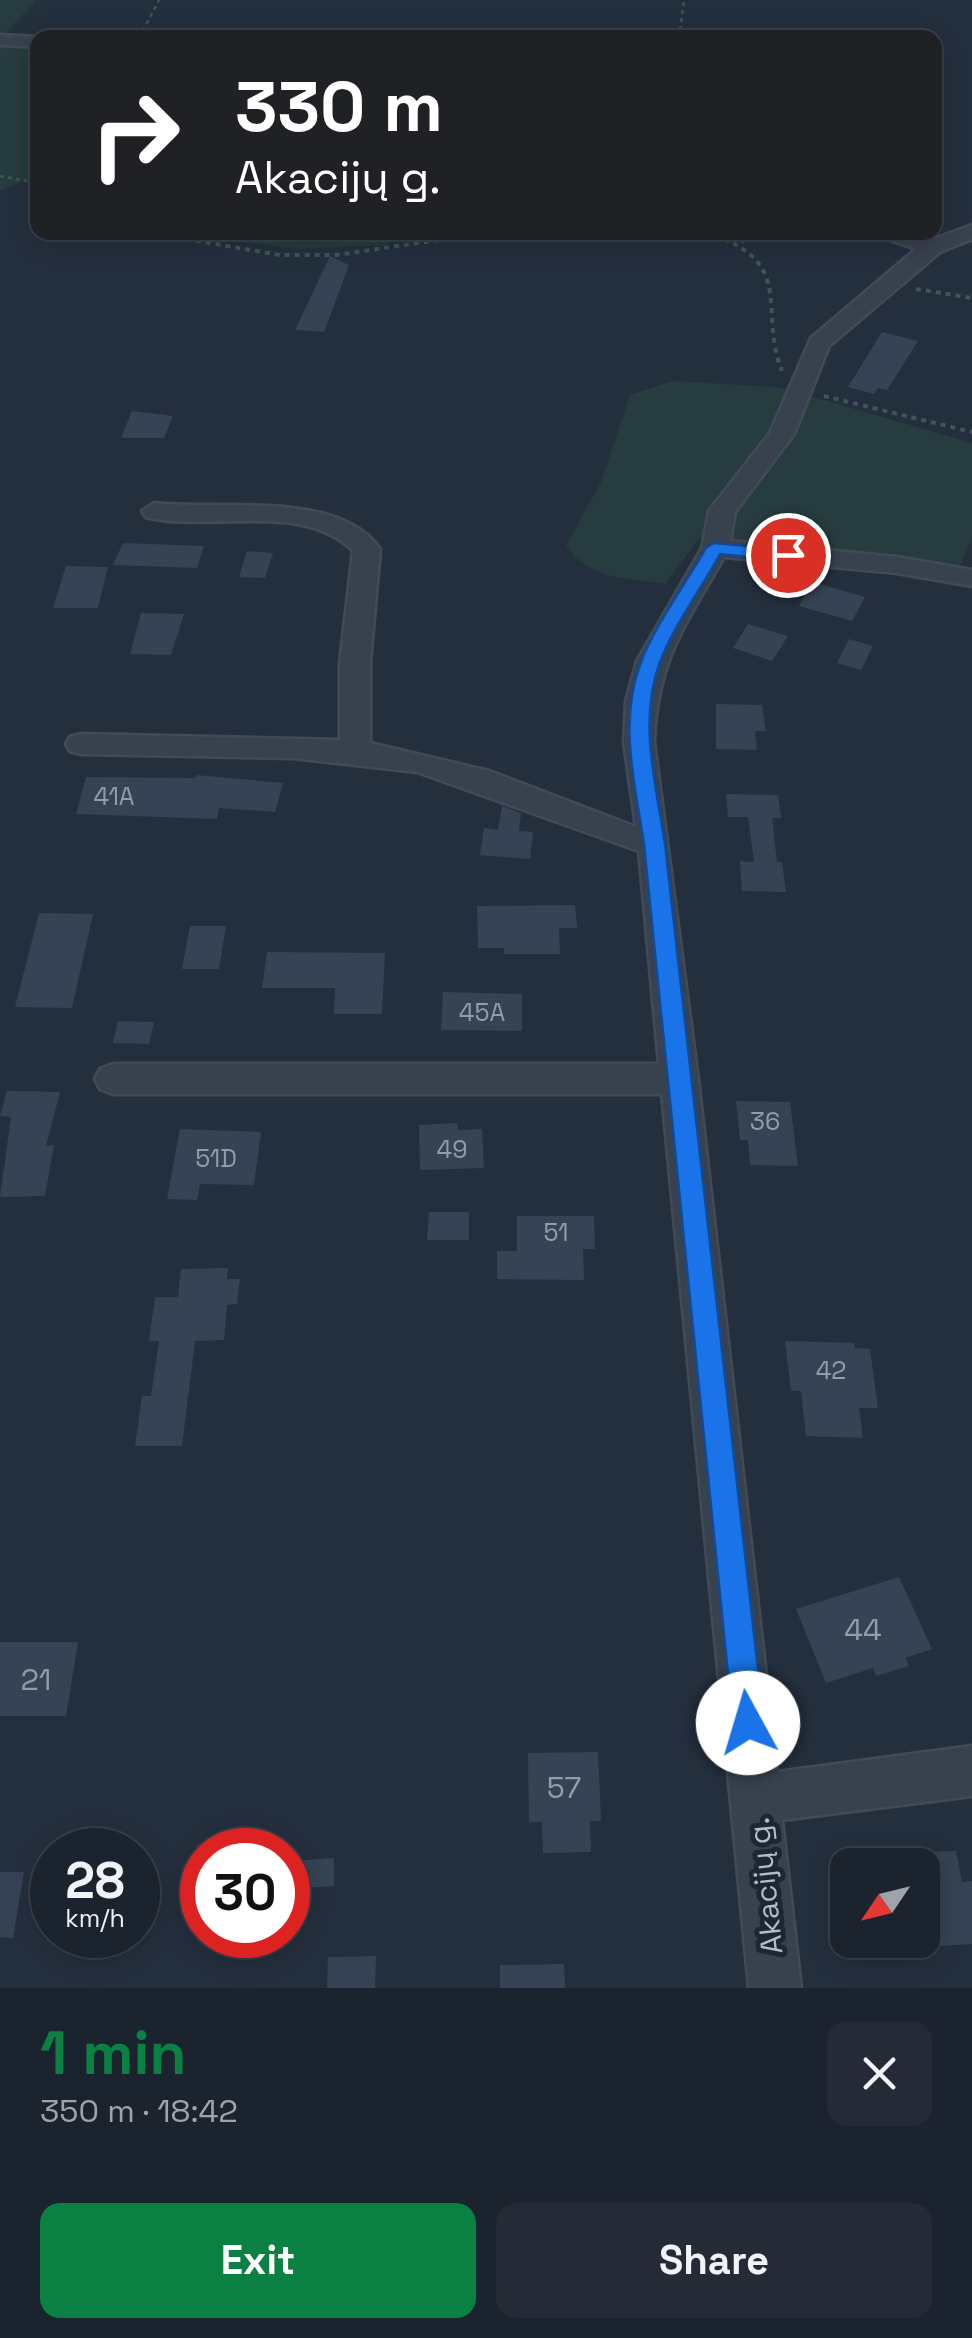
<!DOCTYPE html>
<html lang="en">
<head>
<meta charset="utf-8">
<style>
	:root { --surface:#1b232e; --page:#242b36; --text:#f1f3f6; --muted:#a0a4aa; --line:#39404a; --accent:#0b8043 }
	body { margin:0; font-family:"Space Grotesk",sans-serif; background:var(--page); color:var(--text); height:100vh; display:flex; flex-direction:column; font-size:38px; white-space:nowrap }
	* { box-sizing:border-box; margin:0 }
	p { font-size:32px; color:var(--muted) }
	.icon { flex:none; width:55px; height:55px; fill:none; stroke:currentColor; stroke-width:2; stroke-linecap:round; stroke-linejoin:round }
	.map { position:relative; height:1988px; overflow:hidden }
	.panel { display:flex; flex-direction:column; background:var(--surface); flex:1 }
	.panel>* { flex:none }
	.guide { position:absolute; left:30px; top:30px; width:912px; height:210px; border-radius:20px; box-shadow:0 5px 25px #0003,0 0 0 2px var(--line); background:#202124; color:#fff; overflow:hidden }
	.needle { width:65px; rotate:235deg }
	.tools { position:absolute; left:830px; top:1848px; display:grid; gap:20px }
	.tools a { display:grid; place-items:center; width:110px; height:110px; border-radius:20px; background:var(--surface); box-shadow:0 5px 25px #0003,0 0 0 2px var(--line); font-size:50px }
	.speed { position:absolute; left:30px; top:1828px; display:flex; gap:20px; font-size:50px; font-weight:700; text-align:center }
	.speed>* { display:grid; place-content:center; width:130px; height:130px; border-radius:50%; background:var(--surface); box-shadow:0 5px 25px #0003,0 0 0 2px var(--line); line-height:1 }
	.speed small { font-size:25px; font-weight:400 }
	.speed .limit { border:15px solid #d22; background:#fff; color:#111 }
	.pin { position:absolute; display:grid; place-items:center; width:85px; height:85px; color:#fff; margin:-42px; border:5px solid #fff; border-radius:50%; box-shadow:0 2px 10px #0007 }
	.me { position:absolute; width:110px; margin:-55px; rotate:354deg; stroke-linejoin:round; filter:drop-shadow(0 0 8px #0008) }
	.turn { display:flex; align-items:center; gap:35px; height:210px; padding:0 40px; font-size:45px }
	.turn .icon { width:130px; height:130px; stroke-width:2.5 }
	.turn b { display:block; font-size:70px; line-height:85px }
	.round { display:grid; place-items:center; flex:none; width:105px; height:105px; border-radius:20px; background:var(--page) }
	.head { display:flex; align-items:center; justify-content:space-between; height:170px; padding:0 40px }
	h1 { font-size:60px; font-weight:800; line-height:75px; color:var(--accent) }
	.primary-button { display:flex; gap:20px; margin-top:auto; padding:20px 40px }
	.primary-button a { flex:1; height:115px; border-radius:20px; background:var(--accent); color:#fff; font-size:40px; font-weight:800; line-height:115px; text-align:center }
	.primary-button a+a { background:var(--page); color:var(--text) }
	.map>svg:first-child { display:block }
</style>
</head>
<body>
<div class="map">
<svg width="972" height="1988" viewBox="0 0 972 1988">
	<rect width="100%" height="100%" fill="#242f3e"/>
	<path fill="#263c3f" d="M 0,0 L 37,0 L 2,36 L 37,44 L 37,175 L 0,191 Z
		M 178,233 L 401,233 L 386,245 L 298,249 Z
		M 673,381 L 779,387 L 972,443 L 972,538 L 960,566 L 699,538 L 665,584 C 627,578 588,580 566,545 L 601,482 L 630,395 Z"/>
	<path fill="#364354" d="M 330,256 L 349,265 L 324,332 L 295,330 Z
		M 882,332 L 918,341 L 887,390 L 878,388 L 874,394 L 848,387 Z
		M 132,411 L 173,416 L 164,438 L 121,438 Z
		M 123,543 L 204,546 L 197,568 L 113,565 Z
		M 247,551 L 273,553 L 265,578 L 239,577 Z
		M 66,566 L 108,567 L 98,608 L 53,608 Z
		M 813,582 L 865,597 L 852,621 L 799,606 Z
		M 141,613 L 184,614 L 171,655 L 130,654 Z
		M 748,624 L 788,636 L 772,661 L 733,648 Z
		M 849,639 L 873,646 L 861,670 L 837,663 Z
		M 716,704 L 762,705 L 766,731 L 755,731 L 757,750 L 716,749 Z
		M 196,775 L 283,783 L 275,812 L 219,808 L 217,819 L 76,814 L 86,777 L 195,778 Z
		M 726,794 L 778,795 L 781,818 L 772,818 L 777,862 L 782,862 L 786,892 L 742,891 L 740,861 L 754,862 L 748,817 L 728,817 Z
		M 502,806 L 521,813 L 519,831 L 533,832 L 530,859 L 480,855 L 484,828 L 498,830 Z
		M 575,905 L 577,928 L 559,928 L 560,954 L 504,954 L 504,948 L 478,948 L 477,906 Z
		M 39,913 L 93,914 L 72,1008 L 15,1007 Z
		M 190,926 L 226,926 L 219,969 L 182,969 Z
		M 267,952 L 385,953 L 382,1014 L 334,1014 L 335,988 L 262,988 Z
		M 443,992 L 522,994 L 522,1031 L 441,1030 Z
		M 118,1021 L 154,1022 L 149,1044 L 113,1043 Z
		M 7,1091 L 60,1092 L 46,1146 L 54,1145 L 45,1196 L 0,1197 L 11,1117 L 0,1116 Z
		M 736,1101 L 790,1102 L 798,1166 L 750,1165 L 748,1140 L 740,1140 Z
		M 457,1123 L 458,1130 L 482,1129 L 484,1168 L 420,1170 L 419,1125 Z
		M 180,1129 L 261,1132 L 254,1185 L 200,1184 L 197,1200 L 167,1199 Z
		M 429,1212 L 469,1212 L 469,1240 L 427,1240 Z
		M 517,1216 L 594,1216 L 595,1249 L 583,1249 L 584,1280 L 497,1279 L 497,1251 L 517,1251 Z
		M 228,1268 L 227,1279 L 240,1279 L 237,1304 L 227,1305 L 224,1340 L 195,1341 L 182,1446 L 135,1446 L 142,1396 L 151,1396 L 159,1341 L 149,1341 L 155,1297 L 178,1297 L 181,1269 Z
		M 785,1341 L 854,1343 L 855,1348 L 870,1349 L 878,1408 L 859,1408 L 863,1438 L 806,1436 L 801,1391 L 791,1391 Z
		M 899,1577 L 932,1649 L 905,1658 L 909,1666 L 876,1676 L 873,1668 L 826,1683 L 796,1609 Z
		M 0,1642 L 78,1642 L 66,1716 L 0,1716 Z
		M 598,1752 L 601,1821 L 590,1821 L 591,1852 L 543,1853 L 542,1822 L 529,1822 L 528,1753 Z
		M 956,1851 L 962,1882 L 972,1881 L 972,1944 L 922,1947 L 922,1852 Z
		M 334,1858 L 334,1886 L 290,1889 L 290,1861 Z
		M 0,1872 L 24,1872 L 13,1938 L 0,1937 Z
		M 376,1956 L 375,1988 L 327,1988 L 328,1957 Z
		M 564,1964 L 565,1988 L 500,1988 L 500,1965 Z"/>
	<g fill="none" stroke-linecap="round" stroke-linejoin="round">
		<g stroke="#414a57" stroke-width="5">
			<path id="minor" d="M 0,35 L 38,37 L 41,38 L 38,38 L 38,47 L 0,45 Z
				M 972,225 L 972,239 L 940,252 L 829,346 L 794,434 L 735,512 L 730,541 L 897,557 L 972,570 L 972,586 L 897,573 L 724,557 C 685,626 657,660 654,742 L 698,1079 L 777,1772 L 972,1746 L 972,1796 L 782,1820 L 801,1988 L 749,1988 L 662,1094 L 113,1094 L 100,1089 L 95,1079 L 100,1069 L 113,1064 L 659,1064 L 639,851 L 417,772 L 293,758 L 81,754 L 70,751 L 66,744 L 70,737 L 81,734 L 340,740 L 340,663 L 353,551 C 302,500 210,533 146,517 L 142,511 L 155,503 C 221,511 337,489 380,549 L 370,663 L 370,743 L 489,771 L 636,827 L 624,742 L 626,701 L 637,661 L 702,548 L 709,511 L 770,433 L 811,338 L 916,249 L 866,232 L 902,232 L 931,240 Z"/>
		</g>
		<path stroke="#3f5557" stroke-width="2.5" stroke-dasharray="4 4" stroke-linecap="butt" d="M 139,38 L 159,0
			M 679,38 L 684,0
			M 0,176 L 38,183
			M 148,232 L 200,241
			M 735,232 L 743,241
			M 430,241 L 464,236 L 730,241"/>
		<path stroke="#3f5557" stroke-width="4" stroke-dasharray="5 5" stroke-linecap="butt" d="M 186,239 L 280,255 L 336,255 L 446,239
			M 724,239 C 793,268 759,315 782,371
			M 741,239 L 746,245
			M 916,289 L 972,298
			M 824,396 L 972,432"/>
		<use href="#minor" fill="#38414e" fill-rule="evenodd"/>
	</g>
	<path fill="#1a73e8" stroke="#114b97" stroke-width="2.5" d="M 714,543 L 788,550 L 796,555 L 788,561 L 720,554 C 701,589 674,625 660,662 C 638,720 656,785 665,844 L 764,1723 L 759,1734 L 748,1739 L 737,1734 L 733,1723 L 644,844 C 635,784 618,721 641,662 C 656,623 685,585 706,548 Z"/>
	<g text-anchor="middle" dominant-baseline="central" stroke-width="10" stroke-linejoin="round" paint-order="stroke">
		<g font-size="25" fill="#929caa">
			<text x="114" y="796">41A</text>
			<text x="482" y="1012">45A</text>
			<text x="765" y="1121">36</text>
			<text x="452" y="1149">49</text>
			<text x="216" y="1158">51D</text>
			<text x="556" y="1232">51</text>
			<text x="831" y="1370">42</text>
		</g>
		<g font-size="30" fill="#929caa">
			<text x="863" y="1629">44</text>
			<text x="36" y="1679">21</text>
			<text x="564" y="1787">57</text>
		</g>
		<g font-size="30" fill="#b4bcc9" stroke="#1d2633">
			<text transform="translate(765 1886) rotate(-96)">Akacijų g.</text>
		</g>
	</g>
</svg>
<div class="tools">
<a><svg class="needle" viewBox="-14 -14 28 28"><path d="M0-13l5 13h-10z" fill="#e53935"/><path d="M0 13l5-13h-10z" fill="#a0a4aa"/></svg></a>
</div>
<div class="speed"><div>28<small>km/h</small></div><div class="limit">30</div></div>
<div class="pin" style="left:788px;top:555px;background:#d93025"><svg class="icon" aria-label="arrive" viewBox="0 0 24 24"><path d="M6 21V4h12l-3 4 3 4H6"/></svg></div>
<svg class="me" style="left:748px;top:1723px" viewBox="-20 -20 40 40"><circle r="19" fill="#fff"/><path d="M0-13L10 11 0 6-10 11z" fill="#1a73e8"/></svg>
<div class="guide">
<div class="turn"><svg class="icon" aria-label="right" viewBox="0 0 24 24"><path d="M7 20v-9h11M14 6l5 5-5 5"/></svg><div><b>330 m</b>Akacijų g.</div></div>
</div>
</div>
<section class="panel">
<div class="head"><div><h1>1 min</h1><p>350 m · 18:42</p></div><a class="round"><svg class="icon" aria-label="close" viewBox="0 0 24 24"><path d="M6 6l12 12M18 6L6 18"/></svg></a></div>
<div class="primary-button"><a>Exit</a><a>Share</a></div>
</section>
</body>
</html>
